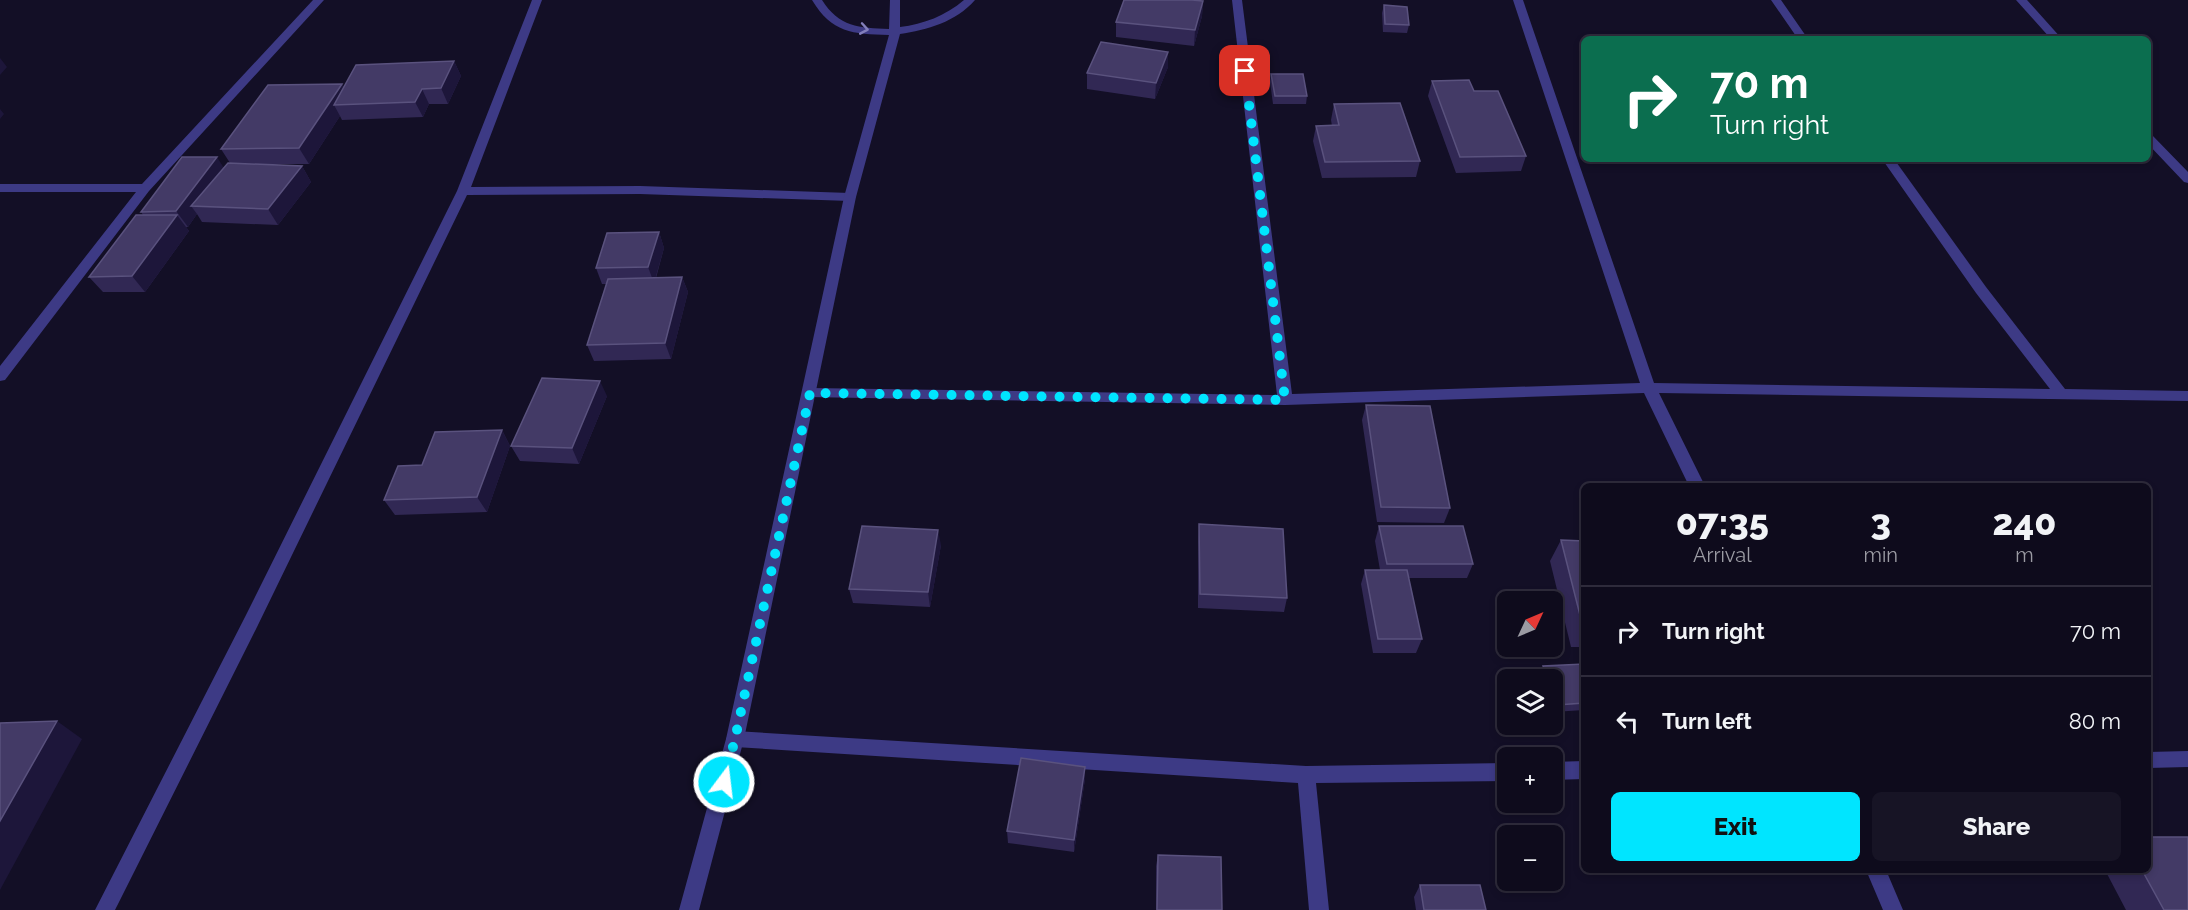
<!DOCTYPE html>
<html lang="en">
<head>
<meta charset="utf-8">
<style>
	:root { --surface:#0e0b1c; --page:#171425; --text:#f1f3f6; --muted:#9b9ba3; --line:#2e2b3b; --accent:#00e5ff }
	body { margin:0; font-family:Raleway,sans-serif; background:var(--page); color:var(--text); height:100vh; display:flex; flex-direction:column; font-size:22px; white-space:nowrap }
	* { box-sizing:border-box; margin:0 }
	p { font-size:20px; color:var(--muted) }
	.icon { flex:none; width:33px; height:33px; fill:none; stroke:currentColor; stroke-width:2; stroke-linecap:round; stroke-linejoin:round }
	.map { position:relative; flex:1; overflow:hidden }
	.details { position:absolute; left:1581px; top:483px; width:570px; height:390px; display:flex; flex-direction:column; background:var(--surface); border-radius:9px; box-shadow:0 3px 9px #0003,0 0 0 2px var(--line) }
	.details>* { flex:none }
	.hud { position:absolute; left:1581px; top:36px; width:570px; height:126px; border-radius:9px; box-shadow:0 3px 9px #0003,0 0 0 2px var(--line); background:#0b6e4f; color:#fff; overflow:hidden }
	.needle { width:39px; rotate:46deg }
	.tools { position:absolute; left:1497px; top:591px; display:grid; gap:12px }
	.tools a { display:grid; place-items:center; width:66px; height:66px; border-radius:9px; background:var(--surface); box-shadow:0 3px 9px #0003,0 0 0 2px var(--line); font-size:30px }
	.pin { position:absolute; display:grid; place-items:center; width:51px; height:51px; color:#fff; margin:-26px; border-radius:12px; box-shadow:0 3px 9px #0006 }
	.me { position:absolute; width:66px; margin:-33px; rotate:15deg; stroke-linejoin:round; filter:drop-shadow(0 0 4px #0008) }
	.turn { display:flex; align-items:center; gap:21px; height:126px; padding:0 30px; font-size:27px }
	.turn .icon { width:78px; height:78px; stroke-width:2.5 }
	.turn b { display:block; font-size:42px; line-height:51px }
	.eta { display:flex; justify-content:space-evenly; align-items:center; height:102px; text-align:center }
	.eta b { font-size:36px; font-weight:800; line-height:42px }
	.action { display:flex; gap:12px; margin-top:auto; padding:12px 30px }
	.action a { flex:1; height:69px; border-radius:9px; background:var(--accent); color:#111; font-size:24px; font-weight:800; line-height:69px; text-align:center }
	.action a+a { background:var(--page); color:var(--text) }
	ul { padding:0; list-style:none }
	li { display:flex; align-items:center; gap:18px; height:90px; padding:0 30px; border-top:2px solid var(--line) }
	li div { flex:1 }
	li b { display:block; font-size:22px }
	li em { font-style:normal }
	.map>svg:first-child { display:block }
</style>
</head>
<body>
<div class="map">
<svg width="2188" height="910" viewBox="0 0 2188 910">
	<rect width="100%" height="100%" fill="#130f26"/>
	<g fill="none" stroke-linecap="round" stroke-linejoin="round">
		<path fill="#3d3a85" fill-rule="evenodd" d="M 313,0 L 324,0 L 149,191 L 5,380 L 0,381 L 0,366 L 136,192 L 0,192 L 0,184 L 142,184 Z
			M 532,0 L 542,0 L 471,187 L 640,186 L 850,193 L 856,197 L 850,201 L 640,194 L 467,195 L 257,627 L 115,910 L 95,910 L 245,617 L 457,191 Z
			M 1232,0 L 1242,0 L 1292,394 L 1640,383 L 1513,0 L 1523,0 L 1654,383 L 2050,389 L 1976,293 L 1882,159 L 1894,159 L 1986,287 L 2065,389 L 2188,391 L 2188,401 L 1659,393 L 1705,486 L 1689,486 L 1644,393 L 1285,405 L 805,397 L 803,393 L 805,389 L 810,388 L 1277,395 Z
			M 1771,0 L 1781,0 L 1808,39 L 1798,39 Z
			M 2016,0 L 2027,0 L 2062,39 L 2051,39 Z
			M 2148,133 L 2152,135 L 2188,172 L 2188,183 L 2184,182 L 2148,144 Z
			M 735,731 L 1306,766 L 1508,763 L 1508,781 L 1316,783 L 1329,910 L 1309,910 L 1298,783 L 735,747 L 729,745 L 726,739 L 729,733 Z
			M 2188,751 L 2188,767 L 2148,768 L 2148,752 Z
			M 1584,761 L 1584,779 L 1552,780 L 1552,762 Z
			M 1866,870 L 1886,870 L 1903,910 L 1883,910 Z"/>
		<path fill="#3d3a85" fill-rule="evenodd" d="M 812,0 L 822,0 C 839,27 859,28 889,29 L 890,0 L 900,0 L 900,27 C 924,24 945,16 964,0 L 975,0 C 956,22 927,30 900,34 L 856,197 L 744,739 L 699,910 L 679,910 L 726,739 L 844,197 L 889,35 C 852,34 832,33 812,0 Z"/>
	</g>
	<path fill="#312854" d="M 1203,1 L 1202,16 L 1194,46 L 1116,37 L 1116,22 Z
		M 1384,5 L 1409,25 L 1407,33 L 1383,32 L 1382,13 Z
		M 454,61 L 461,76 L 448,104 L 429,104 L 423,117 L 342,120 L 340,116 L 309,164 L 264,164 L 302,166 L 311,182 L 278,225 L 202,222 L 197,214 L 188,227 L 186,227 L 189,231 L 145,292 L 103,292 L 89,277 L 143,215 L 141,212 L 223,168 L 230,163 L 221,149 L 342,84 L 344,87 Z
		M 1168,67 L 1155,99 L 1087,89 L 1087,73 Z
		M 1271,74 L 1307,96 L 1306,104 L 1273,104 L 1270,82 Z
		M 1432,81 L 1474,91 L 1526,156 L 1521,171 L 1456,173 L 1428,96 Z
		M 1334,104 L 1420,161 L 1416,177 L 1322,178 L 1313,141 L 1316,126 L 1332,126 L 1331,120 Z
		M 659,232 L 664,248 L 656,278 L 682,277 L 688,292 L 671,359 L 594,361 L 587,345 L 607,284 L 602,284 L 596,268 Z
		M 607,396 L 579,464 L 520,461 L 511,446 Z
		M 1366,405 L 1450,508 L 1444,523 L 1377,522 L 1362,420 Z
		M 502,430 L 510,446 L 487,512 L 395,515 L 384,500 Z
		M 1199,524 L 1287,598 L 1284,612 L 1198,608 L 1198,539 Z
		M 1379,526 L 1473,564 L 1467,578 L 1409,578 L 1422,639 L 1416,653 L 1373,653 L 1361,584 L 1365,570 L 1380,570 L 1375,541 Z
		M 1561,540 L 1584,541 L 1584,647 L 1571,647 L 1550,561 Z
		M 941,545 L 930,607 L 853,603 L 849,589 Z
		M 1584,664 L 1584,710 L 1553,712 L 1552,680 L 1541,680 L 1539,673 L 1543,666 Z
		M 1085,767 L 1085,779 L 1074,852 L 1008,843 L 1007,831 Z
		M 1158,855 L 1222,910 L 1156,910 L 1156,866 Z
		M 2105,870 L 2148,870 L 2188,910 L 2126,910 Z
		M 1420,885 L 1486,910 L 1416,910 L 1414,897 Z"/>
	<path fill="#1d163a" d="M 1203,1 L 1202,16 L 1194,46 L 1195,30 Z
		M 1168,52 L 1168,67 L 1155,99 L 1156,83 Z
		M 0,58 L 7,67 L 0,75 Z
		M 454,61 L 461,76 L 448,104 L 441,88 Z
		M 342,84 L 351,99 L 334,105 L 340,116 L 309,164 L 299,148 Z
		M 422,89 L 429,104 L 423,117 L 415,102 Z
		M 0,109 L 4,114 L 0,119 Z
		M 217,157 L 227,173 L 191,206 L 197,214 L 188,227 L 176,211 Z
		M 302,166 L 311,182 L 278,225 L 268,209 Z
		M 177,215 L 189,231 L 145,292 L 132,276 Z
		M 659,232 L 664,248 L 654,283 L 648,267 Z
		M 682,277 L 688,292 L 671,359 L 665,343 Z
		M 600,381 L 607,396 L 579,464 L 572,448 Z
		M 502,430 L 510,446 L 487,512 L 477,497 Z
		M 938,530 L 941,545 L 930,607 L 928,592 Z
		M 57,721 L 82,739 L 0,890 L 0,821 Z
		M 1085,767 L 1085,779 L 1074,852 L 1074,840 Z"/>
	<path fill="#433a66" stroke="#5a527e" stroke-width="1.5" d="M 1124,0 L 1192,0 L 1203,1 L 1195,30 L 1116,22 Z
		M 1384,5 L 1407,7 L 1409,25 L 1385,24 Z
		M 1101,42 L 1168,52 L 1156,83 L 1087,73 Z
		M 454,61 L 441,88 L 422,89 L 415,102 L 334,105 L 356,65 Z
		M 1271,74 L 1303,74 L 1307,96 L 1275,96 Z
		M 1469,80 L 1474,91 L 1498,91 L 1526,156 L 1460,157 L 1432,81 Z
		M 342,84 L 299,148 L 221,149 L 268,85 Z
		M 1400,103 L 1420,161 L 1325,162 L 1316,126 L 1339,125 L 1334,104 Z
		M 182,157 L 217,157 L 176,211 L 141,212 Z
		M 228,163 L 302,166 L 268,209 L 191,206 Z
		M 136,215 L 177,215 L 132,276 L 89,277 Z
		M 659,232 L 648,267 L 596,268 L 607,233 Z
		M 682,277 L 665,343 L 587,345 L 608,279 Z
		M 542,378 L 600,381 L 572,448 L 511,446 Z
		M 1366,405 L 1430,406 L 1450,508 L 1381,507 Z
		M 502,430 L 477,497 L 384,500 L 398,466 L 422,465 L 435,432 Z
		M 1199,524 L 1283,529 L 1287,598 L 1200,594 Z
		M 862,526 L 938,530 L 928,592 L 849,589 Z
		M 1379,526 L 1463,526 L 1473,564 L 1387,564 Z
		M 1561,540 L 1584,541 L 1584,627 L 1583,627 Z
		M 1365,570 L 1407,570 L 1422,639 L 1378,639 Z
		M 1584,664 L 1584,703 L 1557,705 L 1552,693 L 1552,680 L 1548,680 L 1543,666 Z
		M 57,721 L 0,821 L 0,723 Z
		M 1021,758 L 1085,767 L 1074,840 L 1007,831 Z
		M 2148,837 L 2188,837 L 2188,910 L 2164,910 L 2142,870 L 2148,870 Z
		M 1158,855 L 1221,857 L 1222,910 L 1157,910 Z
		M 1420,885 L 1480,885 L 1486,910 L 1424,910 Z"/>
	<defs><path id="oneway-chevron" d="M-2-3.5L2.5 0L-2 3.5" fill="none" stroke-width="1.6" stroke-linecap="round" stroke-linejoin="round" transform="scale(1.5)"/></defs>
	<use stroke="#837fbc" href="#oneway-chevron" transform="translate(864 29) rotate(10)"/>
	<g fill="none" stroke-linecap="round" stroke-linejoin="round">
		<path stroke="#00e5ff" stroke-width="10" stroke-dasharray="0 18" d="M 724,782 L 735,739 L 810,393 L 1285,400 L 1245,71"/>
	</g>
</svg>
<div class="tools">
<a><svg class="needle" viewBox="-14 -14 28 28"><path d="M0-13l5 13h-10z" fill="#e53935"/><path d="M0 13l5-13h-10z" fill="#9b9ba3"/></svg></a>
<a><svg class="icon" aria-label="layers" viewBox="0 0 24 24"><path d="M12 4l9 5-9 5-9-5zM3 14l9 5 9-5"/></svg></a>
<a>+</a>
<a>−</a>
</div>
<div class="pin" style="left:1245px;top:71px;background:#d93025"><svg class="icon" aria-label="arrive" viewBox="0 0 24 24"><path d="M6 21V4h12l-3 4 3 4H6"/></svg></div>
<svg class="me" style="left:724px;top:782px" viewBox="-20 -20 40 40"><circle r="17" fill="#00e5ff" stroke="#fff" stroke-width="3"/><path d="M0-11L8 9 0 5-8 9z" fill="#fff"/></svg>
<div class="hud">
<div class="turn"><svg class="icon" aria-label="right" viewBox="0 0 24 24"><path d="M7 20v-9h11M14 6l5 5-5 5"/></svg><div><b>70 m</b>Turn right</div></div>
</div>
<section class="details">
<div class="eta">
<div><b>07:35</b><p>Arrival</p></div>
<div><b>3</b><p>min</p></div>
<div><b>240</b><p>m</p></div>
</div>
<ul>
<li><svg class="icon" aria-label="right" viewBox="0 0 24 24"><path d="M7 20v-9h11M14 6l5 5-5 5"/></svg><div><b>Turn right</b></div><em>70 m</em></li>
<li><svg class="icon" aria-label="left" viewBox="0 0 24 24"><path d="M17 20v-9H6M10 6l-5 5 5 5"/></svg><div><b>Turn left</b></div><em>80 m</em></li>
</ul>
<div class="action"><a>Exit</a><a>Share</a></div>
</section>
</div>
</body>
</html>
